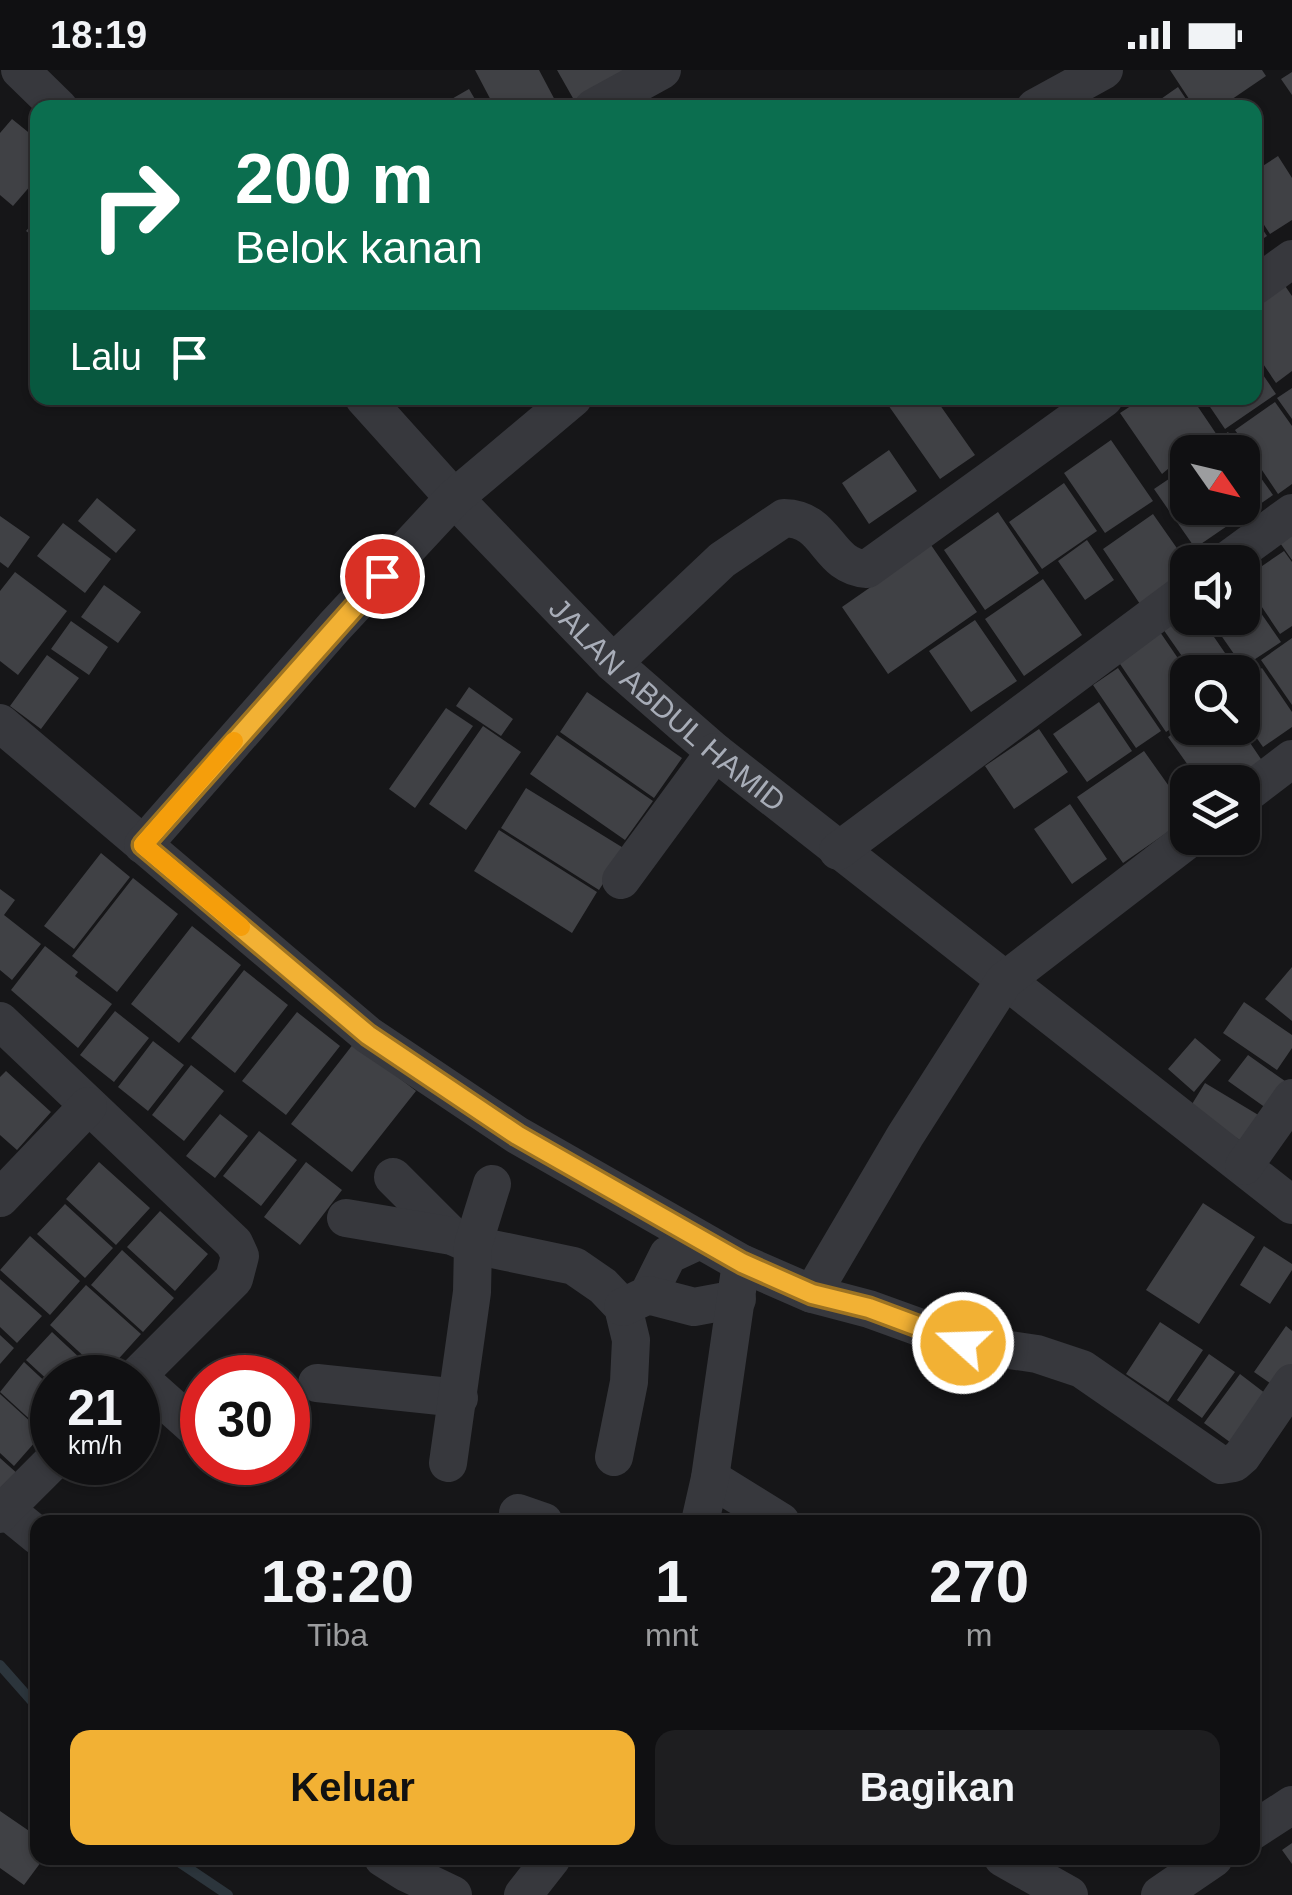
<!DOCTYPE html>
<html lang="id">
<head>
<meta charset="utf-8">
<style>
	:root { --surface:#101012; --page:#1e1e20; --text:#f1f3f6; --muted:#9c9d9f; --line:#303032; --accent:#f2b134 }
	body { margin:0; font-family:Helvetica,sans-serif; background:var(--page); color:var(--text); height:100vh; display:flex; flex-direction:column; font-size:38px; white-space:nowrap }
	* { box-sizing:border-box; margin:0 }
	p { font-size:32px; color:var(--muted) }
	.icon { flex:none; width:55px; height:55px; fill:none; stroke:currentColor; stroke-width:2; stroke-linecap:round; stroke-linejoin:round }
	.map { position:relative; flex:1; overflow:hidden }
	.details { position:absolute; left:30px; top:1445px; width:1230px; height:350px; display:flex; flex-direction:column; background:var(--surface); border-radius:20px; box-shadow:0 2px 8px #0004,0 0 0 2px var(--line) }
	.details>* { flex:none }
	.guide { position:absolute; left:30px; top:30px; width:1232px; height:305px; border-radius:20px; box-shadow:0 2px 8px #0004,0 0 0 2px var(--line); background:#0b6e4f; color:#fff; overflow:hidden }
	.needle { width:65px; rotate:124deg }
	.tools { position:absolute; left:1170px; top:365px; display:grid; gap:20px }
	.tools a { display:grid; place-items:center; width:90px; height:90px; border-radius:20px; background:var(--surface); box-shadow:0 2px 8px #0004,0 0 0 2px var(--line); font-size:50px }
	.speed { position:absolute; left:30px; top:1285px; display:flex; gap:20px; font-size:50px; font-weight:700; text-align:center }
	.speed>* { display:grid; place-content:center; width:130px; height:130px; border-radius:50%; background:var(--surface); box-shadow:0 2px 8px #0004,0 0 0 2px var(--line); line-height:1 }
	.speed small { font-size:25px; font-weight:400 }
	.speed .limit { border:15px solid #d22; background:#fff; color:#111 }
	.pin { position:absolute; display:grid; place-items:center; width:85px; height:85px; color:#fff; margin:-42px; border:5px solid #fff; border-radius:50%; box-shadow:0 2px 10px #0007 }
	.me { position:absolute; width:110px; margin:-55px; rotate:290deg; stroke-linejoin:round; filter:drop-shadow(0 0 8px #0008) }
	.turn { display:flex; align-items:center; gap:35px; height:210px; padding:0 40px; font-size:45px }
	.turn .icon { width:130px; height:130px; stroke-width:2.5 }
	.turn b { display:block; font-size:70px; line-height:85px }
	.then { display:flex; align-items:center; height:95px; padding:0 40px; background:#0003; gap:20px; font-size:38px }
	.eta { display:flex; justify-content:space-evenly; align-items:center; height:170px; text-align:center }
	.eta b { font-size:60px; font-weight:800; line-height:70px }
	.cta { display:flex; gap:20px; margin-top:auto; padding:20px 40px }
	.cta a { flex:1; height:115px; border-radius:20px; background:var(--accent); color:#111; font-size:40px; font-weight:800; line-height:115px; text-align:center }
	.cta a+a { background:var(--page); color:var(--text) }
	.status { display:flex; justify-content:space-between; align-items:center; height:70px; padding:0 50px; background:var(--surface); direction:ltr }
	.status svg { height:28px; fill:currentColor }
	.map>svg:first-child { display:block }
</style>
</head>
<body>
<div class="status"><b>18:19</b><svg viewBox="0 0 49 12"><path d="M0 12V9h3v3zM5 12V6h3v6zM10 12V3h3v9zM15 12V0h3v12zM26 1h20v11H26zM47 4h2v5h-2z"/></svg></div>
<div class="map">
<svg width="1292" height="1825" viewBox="0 0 1292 1825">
	<rect width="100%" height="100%" fill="#161618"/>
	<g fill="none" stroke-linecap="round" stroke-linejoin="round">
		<path stroke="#2c353c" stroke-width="10" d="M 0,1595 L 38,1638
			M 173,1788 L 228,1825"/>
	</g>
	<path fill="#404145" d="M 475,0 L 539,0 L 557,34 L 551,38 L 495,38 Z
		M 557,0 L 626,0 L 574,30 Z
		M 1170,0 L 1262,0 L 1266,6 L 1219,38 L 1195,38 Z
		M 1292,2 L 1292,25 L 1281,9 Z
		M 1178,17 L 1192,38 L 1148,38 Z
		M 469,19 L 480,38 L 436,38 Z
		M 12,49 L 38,70 L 38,107 L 13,136 L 0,125 L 0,63 Z
		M 1278,86 L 1292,108 L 1292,150 L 1270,164 L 1255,141 L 1255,101 Z
		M 38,147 L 38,170 L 26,161 Z
		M 1255,148 L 1267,166 L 1255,174 Z
		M 1281,210 L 1292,226 L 1292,301 L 1276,313 L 1255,282 L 1255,229 Z
		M 1255,293 L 1276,324 L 1225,359 L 1204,328 L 1255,328 Z
		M 1292,318 L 1292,349 L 1277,328 Z
		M 892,328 L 935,328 L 975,385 L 940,409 L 886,332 Z
		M 1143,328 L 1192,328 L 1217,365 L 1188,382 L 1162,404 L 1120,343 Z
		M 1275,332 L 1292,356 L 1292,414 L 1278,424 L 1235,360 Z
		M 1228,362 L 1273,425 L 1240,448 L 1233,438 L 1242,438 L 1242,382 L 1199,382 Z
		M 1111,370 L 1153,431 L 1105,463 L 1064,403 Z
		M 889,380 L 917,421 L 869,454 L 842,413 Z
		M 1188,396 L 1188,438 L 1223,438 L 1233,452 L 1195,478 L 1154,419 Z
		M 1064,413 L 1097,461 L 1042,499 L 1009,452 Z
		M 97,428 L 136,460 L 116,483 L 78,451 Z
		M 998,442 L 1039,503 L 985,540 L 944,480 Z
		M 1153,444 L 1188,494 L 1188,505 L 1142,537 L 1103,479 Z
		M 0,446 L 30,467 L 8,498 L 0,492 Z
		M 63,453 L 111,489 L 85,523 L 37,486 Z
		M 1292,460 L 1292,490 L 1278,470 Z
		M 1087,470 L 1114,510 L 1085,530 L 1058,491 Z
		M 931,475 L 977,542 L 888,604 L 842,537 Z
		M 1284,481 L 1292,492 L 1292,556 L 1280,564 L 1243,509 Z
		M 15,502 L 67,541 L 18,605 L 0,591 L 0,521 Z
		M 1043,509 L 1082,565 L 1024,606 L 985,549 Z
		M 104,515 L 141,542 L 118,573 L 81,547 Z
		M 1242,516 L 1281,572 L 1243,597 L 1209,548 L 1242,548 Z
		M 1188,543 L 1188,548 L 1201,548 L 1236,599 L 1230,602 L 1193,602 L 1163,559 Z
		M 975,550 L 1017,611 L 971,642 L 929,581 Z
		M 71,551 L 108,577 L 89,605 L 51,579 Z
		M 1160,562 L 1188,603 L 1188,647 L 1166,662 L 1118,591 Z
		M 1292,568 L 1292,635 L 1261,590 Z
		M 47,585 L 79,608 L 41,659 L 10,636 Z
		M 1118,598 L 1161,661 L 1136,678 L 1093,615 Z
		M 1262,598 L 1292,642 L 1292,657 L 1263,677 L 1242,647 L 1242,611 Z
		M 469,617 L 513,649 L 501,666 L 456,636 Z
		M 587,622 L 682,688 L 654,728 L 560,662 Z
		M 1099,632 L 1132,681 L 1087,712 L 1053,664 Z
		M 446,638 L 473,656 L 415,738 L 389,719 Z
		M 1188,653 L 1188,658 L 1240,658 L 1265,695 L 1240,712 L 1200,712 L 1168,667 Z
		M 483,656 L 521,682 L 466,760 L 429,734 Z
		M 1039,659 L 1068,702 L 1014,739 L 985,696 Z
		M 557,665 L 653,731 L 625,770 L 530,704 Z
		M 1144,681 L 1188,743 L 1188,748 L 1123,793 L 1077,727 Z
		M 526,718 L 625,779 L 599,820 L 501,758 Z
		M 1070,734 L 1107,789 L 1072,814 L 1034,759 Z
		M 499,760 L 597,822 L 572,863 L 474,801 Z
		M 101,783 L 130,807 L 74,879 L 44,856 Z
		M 133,808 L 178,844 L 117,922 L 72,886 Z
		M 0,819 L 15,830 L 4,845 L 41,874 L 12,910 L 0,900 Z
		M 192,856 L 241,895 L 179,973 L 131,934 Z
		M 45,876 L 78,902 L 75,906 L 112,934 L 78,978 L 11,920 Z
		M 1292,897 L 1292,951 L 1265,929 Z
		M 244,900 L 288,935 L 235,1003 L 191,968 Z
		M 1244,932 L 1292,965 L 1292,978 L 1277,1000 L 1223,963 Z
		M 115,941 L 149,968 L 114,1012 L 80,985 Z
		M 297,942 L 340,976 L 286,1045 L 242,1011 Z
		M 1195,968 L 1221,990 L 1194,1022 L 1168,999 Z
		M 153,971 L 184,995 L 148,1041 L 118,1017 Z
		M 354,973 L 416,1021 L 352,1102 L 291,1054 Z
		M 1248,985 L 1292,1016 L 1276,1045 L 1228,1011 Z
		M 191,995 L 224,1021 L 184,1071 L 152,1045 Z
		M 6,1001 L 51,1042 L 17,1080 L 0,1065 L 0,1007 Z
		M 1205,1013 L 1265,1049 L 1248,1075 L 1189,1039 Z
		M 220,1044 L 248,1066 L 215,1108 L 186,1086 Z
		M 259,1061 L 297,1090 L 261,1136 L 223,1106 Z
		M 99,1092 L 150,1138 L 116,1175 L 66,1129 Z
		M 306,1092 L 342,1120 L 300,1175 L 264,1147 Z
		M 1203,1133 L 1255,1167 L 1199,1254 L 1146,1220 Z
		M 65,1134 L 113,1178 L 85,1208 L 37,1164 Z
		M 160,1141 L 208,1184 L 175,1221 L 127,1177 Z
		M 30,1166 L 80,1211 L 50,1245 L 0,1200 Z
		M 1264,1176 L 1292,1194 L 1292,1200 L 1270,1234 L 1240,1215 Z
		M 122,1180 L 174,1228 L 143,1262 L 91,1215 Z
		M 0,1209 L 42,1246 L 17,1273 L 0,1257 Z
		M 86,1215 L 141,1264 L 104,1305 L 50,1255 Z
		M 1160,1252 L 1203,1280 L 1168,1332 L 1126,1304 Z
		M 1286,1256 L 1292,1261 L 1292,1303 L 1280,1320 L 1254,1302 Z
		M 52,1262 L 97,1304 L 94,1308 L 52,1308 L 52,1314 L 26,1290 Z
		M 0,1265 L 14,1278 L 0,1294 Z
		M 1209,1284 L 1235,1302 L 1202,1348 L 1177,1330 Z
		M 24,1292 L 52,1318 L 52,1361 L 48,1366 L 0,1322 Z
		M 1240,1304 L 1278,1333 L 1242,1381 L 1204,1353 Z
		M 0,1324 L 43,1363 L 14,1396 L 0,1383 Z
		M 0,1388 L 19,1405 L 0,1425 Z
		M 0,1741 L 38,1767 L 38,1788 L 44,1788 L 24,1815 L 0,1798 Z
		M 1292,1773 L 1292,1794 L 1282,1780 Z"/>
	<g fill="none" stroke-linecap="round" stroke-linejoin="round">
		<g stroke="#37383d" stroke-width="38">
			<path d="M 20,0 L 59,38"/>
			<path d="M 593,38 L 662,0"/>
			<path d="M 1035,38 L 1104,0"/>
			<path d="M 1255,216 L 1292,189"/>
			<path id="s1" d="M 364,328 L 454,428 L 613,593 L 715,682 L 1292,1135"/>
			<path d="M 1225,492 L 1292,443"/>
			<path d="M 613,593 L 722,490 L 784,448 C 829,449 825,496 867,499 L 1104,328"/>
			<path d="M 0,653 L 368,965 L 517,1065 L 741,1193 L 812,1224 L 869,1239 L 963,1273 L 1037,1284 L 1082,1299 L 1221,1395 L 1234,1393 L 1242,1386 L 1292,1313"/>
			<path d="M 1242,727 L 1292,689"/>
			<path d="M 143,775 L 334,557 L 454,428 L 573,328"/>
			<path d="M 838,781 L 1188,520"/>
			<path d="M 621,810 L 715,682"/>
			<path d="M 0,951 L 234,1173 L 240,1186 L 234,1209 L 135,1308"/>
			<path d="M 1244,1096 L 1292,1028"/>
			<path d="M 393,1107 L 452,1166"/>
			<path d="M 0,1128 L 88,1036"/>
			<path d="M 346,1148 L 452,1166 L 473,1175 L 574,1196 L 603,1216 L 623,1237 L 631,1270 L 629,1312 L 614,1387"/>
			<path d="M 812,1224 L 905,1066 L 1004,911 L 1190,768"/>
			<path d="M 648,1225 L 668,1185 L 700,1170"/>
			<path d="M 623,1237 L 648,1225 L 694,1237 L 737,1229"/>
			<path d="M 137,1306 L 202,1364"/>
			<path d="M 317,1313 L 459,1328"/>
			<path d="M 448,1393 L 472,1222 L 473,1175 L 492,1114"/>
			<path d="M 710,1408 L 781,1452"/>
			<path d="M 6,1440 L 38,1466"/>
			<path d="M 518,1443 L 544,1452"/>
			<path d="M 0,1444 L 52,1392"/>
			<path d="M 700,1452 L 710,1408 L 741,1193"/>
			<path d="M 1252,1761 L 1292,1735"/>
			<path d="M 383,1788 L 405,1802 L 453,1825"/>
			<path d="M 1003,1788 L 1069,1825"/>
			<path d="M 523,1825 L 552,1788"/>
			<path d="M 1160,1825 L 1214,1788"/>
		</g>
	</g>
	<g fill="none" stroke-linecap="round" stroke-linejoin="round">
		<g stroke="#9d7322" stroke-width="25">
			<path id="route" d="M 382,506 L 143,775 L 368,965 L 517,1065 L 742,1193 L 812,1224 L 869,1238 L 963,1273"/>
		</g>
		<use href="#route" stroke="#f2b134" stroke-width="18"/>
		<path stroke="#f59e0b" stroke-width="18" d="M 234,671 L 143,775 L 241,857"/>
	</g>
	<g text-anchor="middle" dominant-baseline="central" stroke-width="9" stroke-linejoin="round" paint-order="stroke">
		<g font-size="30" fill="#a8adb8" stroke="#111113">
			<text stroke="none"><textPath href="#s1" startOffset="432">JALAN ABDUL HAMID</textPath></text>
		</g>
	</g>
</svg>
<div class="tools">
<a><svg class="needle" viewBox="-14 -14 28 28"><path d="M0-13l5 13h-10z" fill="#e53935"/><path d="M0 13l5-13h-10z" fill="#9c9d9f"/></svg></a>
<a><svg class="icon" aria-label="sound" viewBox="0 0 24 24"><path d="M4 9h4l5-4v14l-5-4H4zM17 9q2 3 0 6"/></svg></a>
<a><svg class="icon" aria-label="search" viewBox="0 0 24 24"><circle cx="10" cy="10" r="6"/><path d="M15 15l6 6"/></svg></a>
<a><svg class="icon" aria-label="layers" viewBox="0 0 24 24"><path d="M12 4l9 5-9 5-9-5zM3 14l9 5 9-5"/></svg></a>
</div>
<div class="speed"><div>21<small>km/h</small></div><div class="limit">30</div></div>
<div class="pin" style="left:382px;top:506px;background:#d93025"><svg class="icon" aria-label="arrive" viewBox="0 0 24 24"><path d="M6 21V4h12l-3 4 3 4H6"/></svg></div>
<svg class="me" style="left:963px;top:1273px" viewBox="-20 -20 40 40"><circle r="17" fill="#f2b134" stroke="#fff" stroke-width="3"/><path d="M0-11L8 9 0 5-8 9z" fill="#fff"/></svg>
<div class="guide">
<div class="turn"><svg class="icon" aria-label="right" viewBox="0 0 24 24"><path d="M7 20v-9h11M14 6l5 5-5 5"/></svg><div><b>200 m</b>Belok kanan</div></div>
<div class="then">Lalu<svg class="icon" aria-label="arrive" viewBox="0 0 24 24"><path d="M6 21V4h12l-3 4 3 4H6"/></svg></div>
</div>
<section class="details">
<div class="eta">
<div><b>18:20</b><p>Tiba</p></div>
<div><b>1</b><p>mnt</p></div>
<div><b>270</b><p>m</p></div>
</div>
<div class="cta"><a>Keluar</a><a>Bagikan</a></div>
</section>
</div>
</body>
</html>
